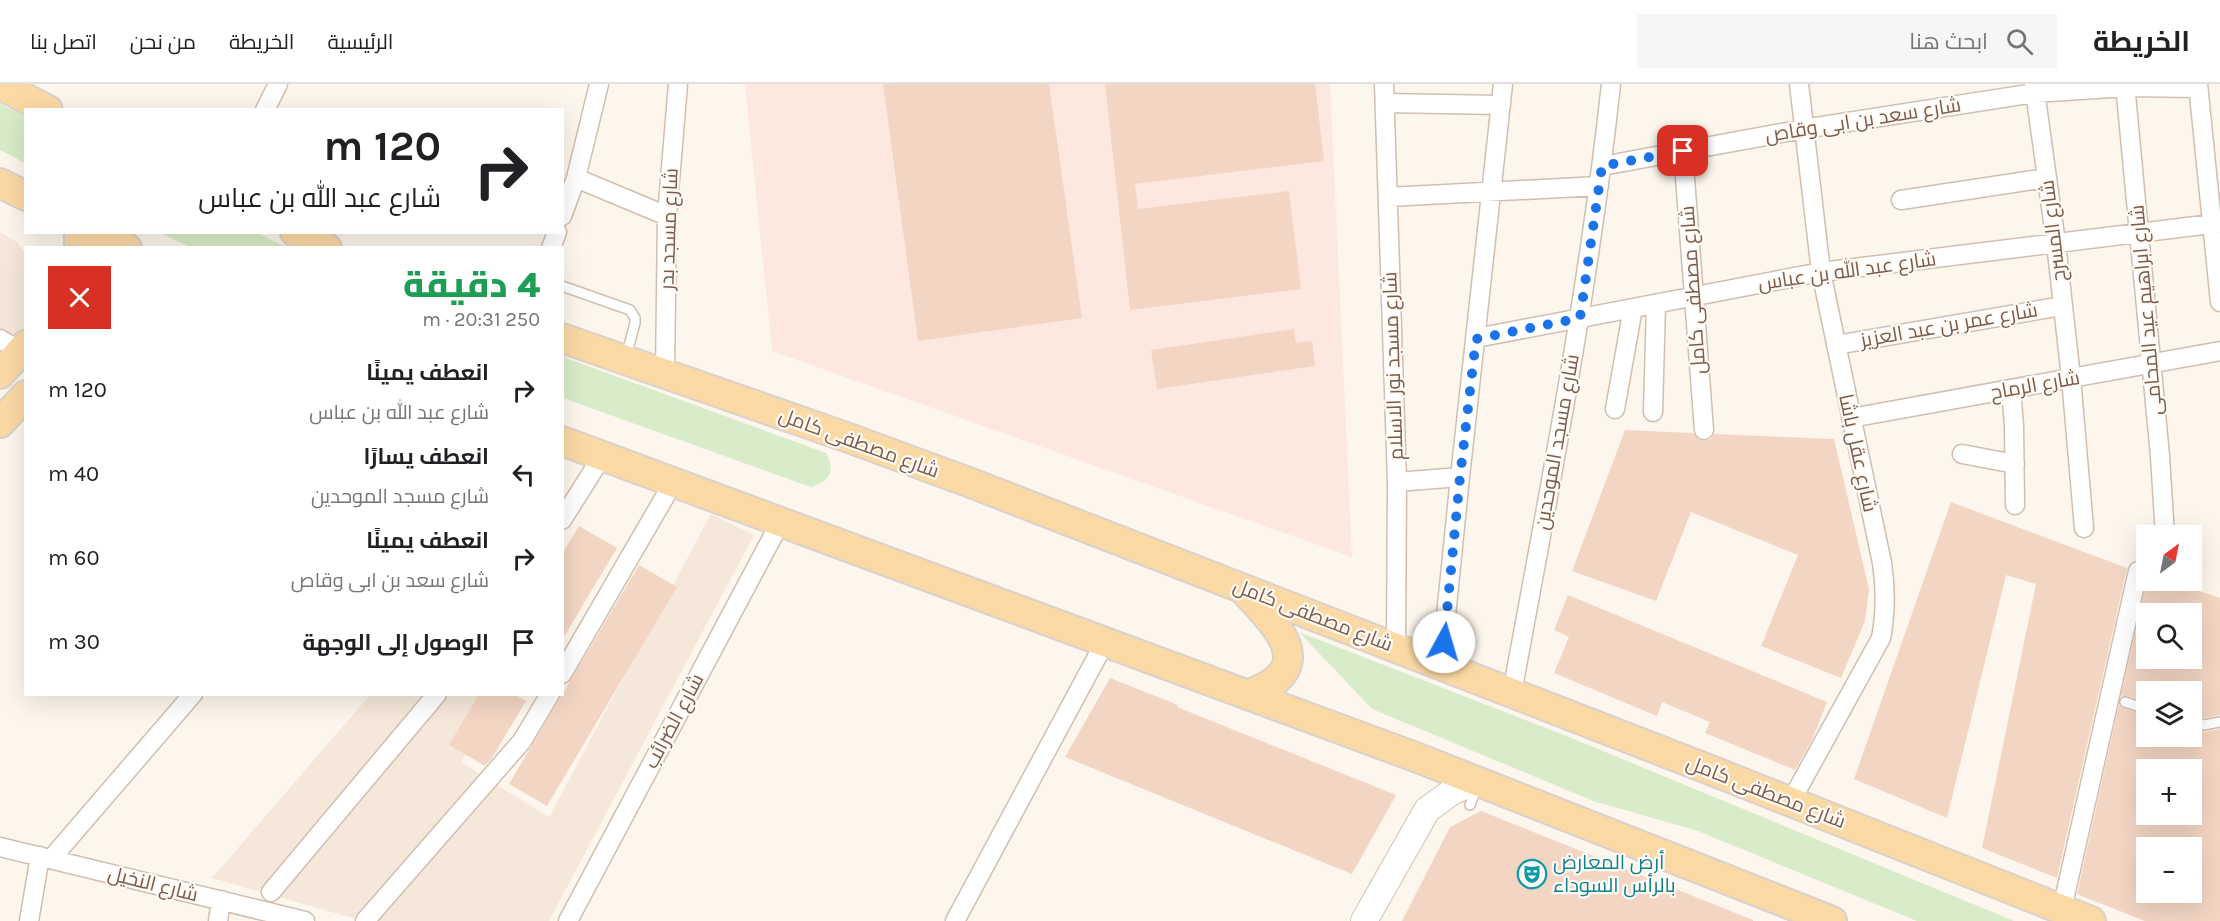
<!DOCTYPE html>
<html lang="ar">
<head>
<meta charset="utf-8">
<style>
	:root { --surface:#fff; --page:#f6f6f6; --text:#202124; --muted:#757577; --line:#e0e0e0 }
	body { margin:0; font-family:Karla,Cairo,sans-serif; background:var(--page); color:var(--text); direction:rtl; height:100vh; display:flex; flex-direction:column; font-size:22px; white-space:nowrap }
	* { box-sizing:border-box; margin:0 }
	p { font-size:20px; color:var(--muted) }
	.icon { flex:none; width:33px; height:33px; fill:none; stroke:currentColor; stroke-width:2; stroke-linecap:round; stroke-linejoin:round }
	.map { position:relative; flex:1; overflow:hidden; direction:ltr }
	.side { position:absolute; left:24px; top:162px; width:540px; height:450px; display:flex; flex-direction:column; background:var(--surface); border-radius:0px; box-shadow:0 6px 24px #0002; direction:rtl }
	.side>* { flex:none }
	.hud { position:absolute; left:24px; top:24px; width:540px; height:126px; border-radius:0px; box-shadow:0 6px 24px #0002; direction:rtl; background:#fff; color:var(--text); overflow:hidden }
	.needle { width:39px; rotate:32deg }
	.tools { position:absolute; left:2136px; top:441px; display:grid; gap:12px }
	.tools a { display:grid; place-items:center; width:66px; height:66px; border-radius:0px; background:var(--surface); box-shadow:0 6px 24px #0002; font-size:30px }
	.pin { position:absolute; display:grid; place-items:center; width:51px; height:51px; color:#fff; margin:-26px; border-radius:12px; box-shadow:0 3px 9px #0006 }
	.me { position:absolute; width:66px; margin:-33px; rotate:6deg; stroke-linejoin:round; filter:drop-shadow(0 0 4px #0008) }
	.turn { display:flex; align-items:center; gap:21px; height:126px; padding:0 24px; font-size:27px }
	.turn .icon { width:78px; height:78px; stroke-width:2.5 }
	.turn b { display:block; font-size:42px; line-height:51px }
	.round { display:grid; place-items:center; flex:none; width:63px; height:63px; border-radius:0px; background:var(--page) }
	.head { display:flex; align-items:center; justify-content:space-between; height:102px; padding:0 24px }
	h1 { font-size:36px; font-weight:800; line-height:45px; color:#1e9e55 }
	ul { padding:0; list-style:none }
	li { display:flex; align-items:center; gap:18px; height:84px; padding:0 24px }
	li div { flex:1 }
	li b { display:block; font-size:22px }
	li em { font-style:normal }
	header { display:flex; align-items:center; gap:36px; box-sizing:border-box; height:84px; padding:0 30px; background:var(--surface); border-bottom:2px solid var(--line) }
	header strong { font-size:28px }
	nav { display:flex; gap:33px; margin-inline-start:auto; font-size:21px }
	.search { width:420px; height:54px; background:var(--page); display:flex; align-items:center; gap:15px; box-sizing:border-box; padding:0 21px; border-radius:0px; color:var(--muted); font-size:22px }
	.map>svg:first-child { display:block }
</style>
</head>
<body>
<header>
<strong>الخريطة</strong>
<div class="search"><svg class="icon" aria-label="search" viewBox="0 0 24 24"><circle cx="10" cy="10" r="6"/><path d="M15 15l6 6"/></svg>ابحث هنا</div>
<nav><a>الرئيسية</a><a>الخريطة</a><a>من نحن</a><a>اتصل بنا</a></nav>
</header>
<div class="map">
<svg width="2220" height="837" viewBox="0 0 2220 837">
	<rect width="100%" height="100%" fill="#fdf6ec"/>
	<path fill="#f5e8da" d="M 0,148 L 17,158 L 26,170 L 25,247 L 0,276 Z
		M 711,430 L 754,451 L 549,837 L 363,837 L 212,794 L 370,611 L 498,611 L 461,678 L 549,733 Z"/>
	<path fill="#fde8e0" d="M 745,0 L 1330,0 L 1352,473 L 772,267 Z"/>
	<path fill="#d8ecc9" d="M 0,20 L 25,32 L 25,79 L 0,66 Z
		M 160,149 L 258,149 L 285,163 L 190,163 Z
		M 563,273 L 826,369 C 836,388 830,397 811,403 L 563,314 Z
		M 1299,548 L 1574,655 L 2014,837 L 1917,837 L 1698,747 L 1593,717 L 1372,625 Z"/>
	<path fill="#f3d5c3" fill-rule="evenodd" d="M 883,0 L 1049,0 L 1082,234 L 918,257 Z
		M 1105,0 L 1315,0 L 1324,77 L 1135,100 L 1138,125 L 1289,107 L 1301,205 L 1130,226 Z
		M 1294,245 L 1296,259 L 1312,257 L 1315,282 L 1157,305 L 1151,266 Z
		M 1625,346 L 1693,349 L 1699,356 L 1704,357 L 1711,355 L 1714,350 L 1834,355 L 1869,505 L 1865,537 L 1841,594 L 1761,562 L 1798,471 L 1691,428 L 1656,517 L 1572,487 Z
		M 1951,418 L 2127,484 L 2057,794 L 1982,764 L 2036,500 L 2006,491 L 1947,734 L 1854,695 Z
		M 579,442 L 617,464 L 562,556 L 562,470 Z
		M 639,481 L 677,503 L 547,722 L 509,700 Z
		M 2147,496 L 2167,496 L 2220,514 L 2220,631 L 2204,634 L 2192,632 L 2192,608 L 2146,608 L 2146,618 L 2127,612 L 2121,612 ZM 2146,530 L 2192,530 L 2192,574 L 2146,574 Z
		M 1568,511 L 1827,618 L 1812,656 L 1795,686 L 1705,649 L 1710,638 L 1662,618 L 1657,632 L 1554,589 L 1569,553 L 1554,546 Z
		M 1110,594 L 1178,621 L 1177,623 L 1396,711 L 1352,790 L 1065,673 Z
		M 479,610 L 514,610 L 526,617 L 492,674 L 485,682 L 449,661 Z
		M 2119,621 L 2123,624 L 2146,632 L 2146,652 L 2192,652 L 2192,646 L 2205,648 L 2220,645 L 2220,837 L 2145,837 L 2077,810 ZM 2146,686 L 2192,686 L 2192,730 L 2146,730 ZM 2146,764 L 2192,764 L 2192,808 L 2146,808 Z
		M 1481,727 L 1753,836 L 1753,837 L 1402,837 L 1450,743 Z"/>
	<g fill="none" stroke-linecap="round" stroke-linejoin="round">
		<g stroke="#d1beb0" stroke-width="12">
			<path id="service" d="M 562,202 L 630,226 L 635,234 L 635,239 L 626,273
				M 2125,618 L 2146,625
				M 2192,639 L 2204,641 L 2220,638
				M 1470,721 L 1477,703"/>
		</g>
		<g stroke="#d1beb0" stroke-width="21">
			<path id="minor" d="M 1384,0 L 1397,398 L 1396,564
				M 2034,0 L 2056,159 L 2071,294 L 2084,444
				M 2125,0 L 2160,372 L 2165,452
				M 2198,0 L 2220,218
				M 1385,19 L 1501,21
				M 265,26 L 278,0
				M 1683,67 L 1704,346
				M 1602,82 L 1803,45 L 2035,9 L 2126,3 L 2198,4
				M 576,94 L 667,132
				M 1388,113 L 1599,102
				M 1901,116 L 2047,94
				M 562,132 L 576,94 L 599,0
				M 551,164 L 557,148
				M 1476,254 L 1821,188 L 2220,139
				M 0,255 L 21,267
				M 1836,261 L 2062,222
				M 665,290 L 667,132 L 678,0
				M 2011,305 L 2014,342 L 2015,421
				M 1615,325 L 1633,224
				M 1653,328 L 1656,220
				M 1851,334 L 2220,267
				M 1962,370 L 2015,380
				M 1397,398 L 1460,393
				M 562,436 L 603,371
				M 1441,581 L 1460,393 L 1503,0
				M 562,590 L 674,397
				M 1512,609 C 1549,407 1589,205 1611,0
				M 1791,717 L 1881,554 C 1886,528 1886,505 1882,479 L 1821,188 L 1799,0
				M 0,763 L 305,837
				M 51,775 L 193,610
				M 271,808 L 437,610
				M 2062,825 L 2138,487
				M 29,837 L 40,772
				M 218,837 L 221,816
				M 365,837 L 522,657 L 550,610
				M 568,837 L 781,437
				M 955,837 L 1105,558"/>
		</g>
		<g stroke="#d6c0b0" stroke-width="28">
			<path id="secondary" d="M 1364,837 L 1427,726 L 1453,707 L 1477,697"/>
		</g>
		<g stroke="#dad1cd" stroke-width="32">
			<path id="primary" d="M 0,1 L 48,26
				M 0,99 L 26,112
				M 79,148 L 79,164
				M 97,148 L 127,164
				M 295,148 L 327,164
				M 562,254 L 846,353 L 971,399 L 1718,689 L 2091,837
				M 0,290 L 26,261
				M 0,339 L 26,311
				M 562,357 L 1418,674 L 1832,837
				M 1244,506 C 1263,529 1310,567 1276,596 C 1268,603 1257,607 1247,611"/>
		</g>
		<use href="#service" stroke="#fff" stroke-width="9"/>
		<use href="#minor" stroke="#fff" stroke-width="18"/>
		<use href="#secondary" stroke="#fff" stroke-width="26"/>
		<use href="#primary" stroke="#fbd9a5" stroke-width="28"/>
	</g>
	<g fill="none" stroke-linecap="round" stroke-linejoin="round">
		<path stroke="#1a73e8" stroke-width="10" stroke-dasharray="0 18" d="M 1444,558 L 1460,393 L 1476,255 L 1580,234 L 1602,82 L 1683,67"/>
	</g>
	<defs>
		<g id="theatre-ring" transform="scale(1.5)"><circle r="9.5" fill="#fffaf3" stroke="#0f9aa8" stroke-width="1.5"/><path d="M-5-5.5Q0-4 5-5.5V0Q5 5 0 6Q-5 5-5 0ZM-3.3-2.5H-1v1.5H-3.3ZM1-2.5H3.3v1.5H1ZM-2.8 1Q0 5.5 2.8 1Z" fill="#0f9aa8"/></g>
	</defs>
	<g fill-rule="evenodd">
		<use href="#theatre-ring" x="1532" y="790"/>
	</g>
	<g text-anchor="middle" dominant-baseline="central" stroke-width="4.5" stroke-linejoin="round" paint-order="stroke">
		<g font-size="20" fill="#7a5c4d" stroke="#fffaf3">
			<text transform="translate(1863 36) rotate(-9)">شارع سعد بن ابى وقاص</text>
			<text transform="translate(669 145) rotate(-88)">شارع مسجد بدر</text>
			<text transform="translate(2053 147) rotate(-97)">شارع المسرح</text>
			<text transform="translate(1847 187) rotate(-8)">شارع عبد الله بن عباس</text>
			<text transform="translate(1693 206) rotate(-94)">شارع مصطفى كامل</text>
			<text transform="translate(2146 226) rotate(-95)">شارع ابراهيم عيد المحامى</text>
			<text transform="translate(1949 241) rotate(-10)">شارع عمر بن عبد العزيز</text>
			<text transform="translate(1393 282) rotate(-92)">شارع مسجد نور الاسلام</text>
			<text transform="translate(2035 301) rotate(-10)">شارع الرماح</text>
			<text transform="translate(1557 358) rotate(-80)">شارع مسجد الموحدين</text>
			<text transform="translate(859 359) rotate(20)">شارع مصطفى كامل</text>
			<text transform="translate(1858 369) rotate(78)">شارع عقل باشا</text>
			<text transform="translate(1313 531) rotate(21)">شارع مصطفى كامل</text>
			<text transform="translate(674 637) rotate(-62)">شارع الضرائب</text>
			<text transform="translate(1766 708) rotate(21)">شارع مصطفى كامل</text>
			<text transform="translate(153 800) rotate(14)">شارع النخيل</text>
		</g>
		<g font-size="20" fill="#0d838f" stroke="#fffaf3" text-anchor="start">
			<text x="1553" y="778">أرض المعارض<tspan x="1553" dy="23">بالرأس السوداء</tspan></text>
		</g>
	</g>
</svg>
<div class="tools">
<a><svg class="needle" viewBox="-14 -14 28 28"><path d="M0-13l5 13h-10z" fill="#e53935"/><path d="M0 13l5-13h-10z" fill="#757577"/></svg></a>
<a><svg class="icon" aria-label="search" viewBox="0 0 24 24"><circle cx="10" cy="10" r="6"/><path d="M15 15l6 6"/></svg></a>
<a><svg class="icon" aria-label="layers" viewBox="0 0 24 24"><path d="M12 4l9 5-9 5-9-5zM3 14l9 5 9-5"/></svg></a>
<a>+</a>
<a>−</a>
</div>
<div class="pin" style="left:1683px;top:67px;background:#d93025"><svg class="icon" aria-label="arrive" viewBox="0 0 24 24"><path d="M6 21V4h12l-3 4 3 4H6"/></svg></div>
<svg class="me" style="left:1444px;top:558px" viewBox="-20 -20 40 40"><circle r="19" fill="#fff"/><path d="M0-13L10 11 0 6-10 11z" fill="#1a73e8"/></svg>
<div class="hud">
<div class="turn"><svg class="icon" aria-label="right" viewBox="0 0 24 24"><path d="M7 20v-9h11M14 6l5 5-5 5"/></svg><div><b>120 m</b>شارع عبد الله بن عباس</div></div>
</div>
<section class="side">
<div class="head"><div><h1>4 دقيقة</h1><p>250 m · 20:31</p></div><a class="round" style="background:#d93025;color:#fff"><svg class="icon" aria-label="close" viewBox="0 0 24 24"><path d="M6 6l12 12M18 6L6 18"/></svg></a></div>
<ul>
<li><svg class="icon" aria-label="right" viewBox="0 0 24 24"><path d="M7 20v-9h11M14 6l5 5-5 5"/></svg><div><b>انعطف يمينًا</b><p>شارع عبد الله بن عباس</p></div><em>120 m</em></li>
<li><svg class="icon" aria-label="left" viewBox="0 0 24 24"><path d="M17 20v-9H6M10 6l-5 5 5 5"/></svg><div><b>انعطف يسارًا</b><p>شارع مسجد الموحدين</p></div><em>40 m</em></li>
<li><svg class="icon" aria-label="right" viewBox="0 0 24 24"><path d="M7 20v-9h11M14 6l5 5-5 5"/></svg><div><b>انعطف يمينًا</b><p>شارع سعد بن ابى وقاص</p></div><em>60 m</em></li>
<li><svg class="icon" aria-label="arrive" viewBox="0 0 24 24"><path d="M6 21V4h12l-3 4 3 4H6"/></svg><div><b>الوصول إلى الوجهة</b></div><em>30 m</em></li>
</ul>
</section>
</div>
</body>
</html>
